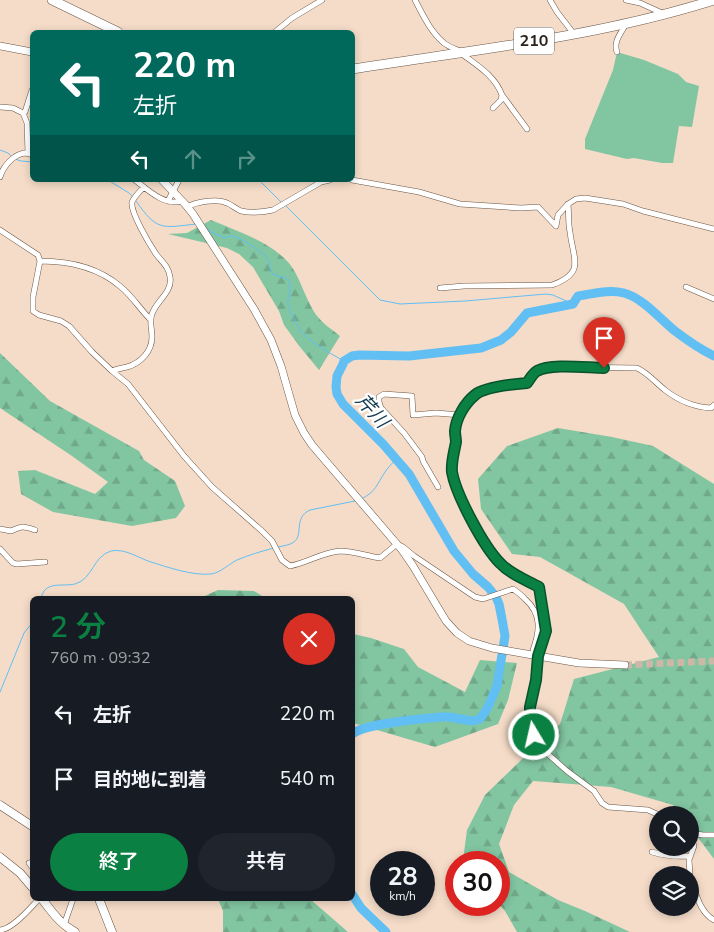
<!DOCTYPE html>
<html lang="ja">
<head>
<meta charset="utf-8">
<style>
	:root { --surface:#171b24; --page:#20242c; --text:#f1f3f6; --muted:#9ea1a6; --accent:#0b8043 }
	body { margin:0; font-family:"Nunito Sans","Noto Sans JP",sans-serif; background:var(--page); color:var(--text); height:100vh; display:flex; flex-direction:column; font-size:19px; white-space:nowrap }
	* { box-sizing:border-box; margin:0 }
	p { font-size:16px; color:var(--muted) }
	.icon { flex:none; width:28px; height:28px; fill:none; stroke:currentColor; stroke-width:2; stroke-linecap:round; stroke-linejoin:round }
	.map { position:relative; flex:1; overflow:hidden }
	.sheet { position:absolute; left:30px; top:596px; width:325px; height:305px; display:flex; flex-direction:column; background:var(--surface); border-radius:8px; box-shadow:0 2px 8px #0003 }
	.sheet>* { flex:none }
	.top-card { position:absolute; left:30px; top:30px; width:325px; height:152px; border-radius:8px; box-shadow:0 2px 8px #0003; background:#00695c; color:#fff; overflow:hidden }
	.buttons { position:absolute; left:649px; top:806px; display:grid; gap:10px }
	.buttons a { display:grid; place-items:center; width:50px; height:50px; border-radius:50%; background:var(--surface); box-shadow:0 2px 8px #0003; font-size:25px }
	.speed { position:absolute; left:370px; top:851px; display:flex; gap:10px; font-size:25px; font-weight:700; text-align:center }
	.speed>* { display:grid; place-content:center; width:65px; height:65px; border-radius:50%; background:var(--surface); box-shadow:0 2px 8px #0003; line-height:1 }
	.speed small { font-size:12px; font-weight:400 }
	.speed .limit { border:8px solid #d22; background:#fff; color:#111 }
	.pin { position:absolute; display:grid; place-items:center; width:42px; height:42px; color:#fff; margin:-51px -21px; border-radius:50% 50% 50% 0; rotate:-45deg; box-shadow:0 0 5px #0007 }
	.pin .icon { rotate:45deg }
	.me { position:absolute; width:55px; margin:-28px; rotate:351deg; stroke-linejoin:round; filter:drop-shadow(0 0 4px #0008) }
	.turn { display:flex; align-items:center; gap:18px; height:105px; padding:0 20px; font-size:22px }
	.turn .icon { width:65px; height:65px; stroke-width:2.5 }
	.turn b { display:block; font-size:35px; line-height:42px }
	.lanes { display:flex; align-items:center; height:48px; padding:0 20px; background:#0003; justify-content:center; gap:25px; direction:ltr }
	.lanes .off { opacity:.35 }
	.round { display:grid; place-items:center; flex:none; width:52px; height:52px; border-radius:26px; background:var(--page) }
	.head { display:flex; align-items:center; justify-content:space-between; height:85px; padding:0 20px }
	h1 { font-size:30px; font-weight:600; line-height:38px; color:var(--accent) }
	.cta { display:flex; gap:10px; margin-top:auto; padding:10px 20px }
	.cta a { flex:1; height:58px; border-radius:30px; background:var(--accent); color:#fff; font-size:20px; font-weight:600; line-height:58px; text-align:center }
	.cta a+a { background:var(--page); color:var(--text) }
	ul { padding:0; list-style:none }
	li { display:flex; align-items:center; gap:15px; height:65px; padding:0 20px }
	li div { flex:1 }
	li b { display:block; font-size:19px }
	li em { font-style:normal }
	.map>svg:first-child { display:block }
</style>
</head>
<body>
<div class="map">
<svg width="714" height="932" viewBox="0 0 714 932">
	<defs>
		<pattern id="forest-firs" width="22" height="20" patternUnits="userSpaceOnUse" patternTransform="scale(1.25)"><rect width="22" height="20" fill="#82c5a1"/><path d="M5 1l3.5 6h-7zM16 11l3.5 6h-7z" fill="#70a98a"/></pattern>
	</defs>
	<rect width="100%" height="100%" fill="#f5dcc8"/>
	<path fill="url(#forest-firs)" d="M 211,220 C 237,231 268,241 288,262 C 299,274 304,295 313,310 C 319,321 330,328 340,336 L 319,370 L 300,347 L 284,325 L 279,311 L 253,267 L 239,254 L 227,248 L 168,234 L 187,233 Z
		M 0,353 L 50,401 L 139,451 L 144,460 L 175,481 L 185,506 L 176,518 L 132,526 L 53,512 L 21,494 L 18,471 L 35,470 L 95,494 L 108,482 L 72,456 L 0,408 Z
		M 558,428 L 612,437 L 653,446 L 714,484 L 714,859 L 690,827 L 690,815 L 681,815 L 673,805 L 611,787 L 533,781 L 514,805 L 499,844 L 509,872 L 558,900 L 585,911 L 630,932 L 517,932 L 505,911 L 499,904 L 499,862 L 465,862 L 463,860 L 467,830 L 485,795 L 547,735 L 560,724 L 574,679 L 659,657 L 624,604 L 540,557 L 512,554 L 481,509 L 478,479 L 507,446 Z
		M 218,590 L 254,591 L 267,599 L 198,599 Z
		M 353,634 L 371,638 L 404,649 L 418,667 L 465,692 L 480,660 L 517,663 L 508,700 L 498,724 L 435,747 L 353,723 Z
		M 218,899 L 310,899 L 348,932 L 223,932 L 223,911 Z"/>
	<path fill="#82c5a1" d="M 617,52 L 644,60 L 678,74 L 686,82 L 699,86 L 692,127 L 679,126 L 673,163 L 662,163 L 634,158 L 627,159 L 585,149 L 585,139 L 613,70 Z"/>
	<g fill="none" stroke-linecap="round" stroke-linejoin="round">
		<path stroke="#61bff3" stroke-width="1" d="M 0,150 L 8,153 L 12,157
			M 15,159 L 21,161 L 32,162
			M 108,180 L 129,193 L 132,196
			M 259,180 L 282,203
			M 136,201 C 157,231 161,228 196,224
			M 285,205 L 380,300 L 400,304 L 465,301 L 546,294 L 553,295 L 573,304
			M 206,228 L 213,233 L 225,238 C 228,237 230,235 233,236 C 240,237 264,253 268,259 C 271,264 268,269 273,274 C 277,278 286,275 289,282 C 292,290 287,298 288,305 C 289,311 297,324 300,330 C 310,343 330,353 344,361
			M 361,499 C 376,492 377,484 385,472 C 388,467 393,463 396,459
			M 278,547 C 283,546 290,545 294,542 C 304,534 293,518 310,510 L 355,501
			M 41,599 C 44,580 62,587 75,584 C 93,579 93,556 111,551 C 125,548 138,558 151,562 C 167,567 193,576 211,574 C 220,573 229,564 237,560 C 249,555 262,551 274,548
			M 0,692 L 24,633 L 32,623"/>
		<path stroke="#61bff3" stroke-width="9" d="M 352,734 C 366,723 421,719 441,717 L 449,717 L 472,721 L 480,719 L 487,709 L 497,686 L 499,673 L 505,636 L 502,619 L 499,604 L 496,597 L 488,587 L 473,574 L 454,551 L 409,474 L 383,444 L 343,404 L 337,394 L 336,387 L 337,376 L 343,364 L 344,361 L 352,356 L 359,355 L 409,356 L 481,348 L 501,340 L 511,332 L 527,313 L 573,304 L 578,296 C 593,294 608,289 624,293 C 643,298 660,319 675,331 C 688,341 700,349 714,356
			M 352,894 L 361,908 L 386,932"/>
		<path stroke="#cdb7a6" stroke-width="7" stroke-dasharray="7 3.5" stroke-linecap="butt" d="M 625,665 L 714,661"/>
		<g stroke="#695544" stroke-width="6">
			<path id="street" d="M 415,0 C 423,15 430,31 444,43 C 449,47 456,49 462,52 L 462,54 C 478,66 495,76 502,95 L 501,100 L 493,108
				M 550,0 L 557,12 L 574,34
				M 626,0 L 640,3 L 662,13
				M 275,32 L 292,18 L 322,0
				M 617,52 C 613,42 621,33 626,24
				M 502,95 L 527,129
				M 0,107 L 13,108 L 23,113 L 27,123 L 28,153
				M 23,113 L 25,112 L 32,90
				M 0,177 C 4,164 19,148 32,155
				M 135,180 C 148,190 164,206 182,201
				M 352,180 L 419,192 L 460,204 L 521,208 L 538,207 L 556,226 L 558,215 L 568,204 L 576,199 L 585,198 L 623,204 L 643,211 L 714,229
				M 168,201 L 179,180
				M 187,207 C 196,202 217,198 227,203 C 232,205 236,209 241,211 C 251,213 264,212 273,210 L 321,182 L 330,180
				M 0,230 L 38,255 L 40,261 L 33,297 L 33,311 L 39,315 L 61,321 L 69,326 L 92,352 L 112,371 L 128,384 L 184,456 L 212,487 L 262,531 L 272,541 L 282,560 L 290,566 C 307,563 323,552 340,551 C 353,551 367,556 380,558 L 397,544 L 403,547 L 414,556 L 475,597 L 483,599 L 513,589 C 518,592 521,595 525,599 C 542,614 540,631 533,650 L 538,656
				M 40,261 C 70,261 98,267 121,287 C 132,296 140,309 150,319
				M 686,287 L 714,299
				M 440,288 L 464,286 L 552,285 C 586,273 573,259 570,232 C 568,223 569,214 568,204
				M 112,371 C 117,369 122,368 127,367 C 141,363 152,351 152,337 C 152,328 149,322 152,314 C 156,301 173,292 170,277 C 169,267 162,262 156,254 C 150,245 130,212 132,202 C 134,197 140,191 144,187
				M 438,487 L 423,461 L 422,457 L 404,433 L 381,408 L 379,402 L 379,397 L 384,394 L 412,396 L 413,415 L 436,413 L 460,415
				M 0,529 L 11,531 C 23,526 22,526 35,530
				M 0,549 L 13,563 L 17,564 L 45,562
				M 659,815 L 648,810 L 608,807 L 602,803 L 594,791 L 567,771 L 540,747 L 534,735 L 530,718 L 530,707 L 536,680 L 538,656 L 546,631 L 539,587 C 527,581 510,573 500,563 C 484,547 456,495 453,472 C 451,462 454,453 456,442 C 456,439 455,435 455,431 C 456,418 465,403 475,395 C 484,387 515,384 527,383 L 535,372 L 543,368 L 569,367 L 637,368 C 648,373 656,383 665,390 C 679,401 693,407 711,408 L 714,405
				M 690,833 L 703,835 L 714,835
				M 652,852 C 665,856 676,857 690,856
				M 29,863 L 32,867
				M 690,875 L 689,860 L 694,846 L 690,834
				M 690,877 C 696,892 699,912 714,920
				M 64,925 L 73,899
				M 0,930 C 13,929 30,908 39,899"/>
		</g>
		<g stroke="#695544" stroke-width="8">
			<path id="secondary" d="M 0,46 L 32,52
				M 162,180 L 185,204 L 193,214 L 254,309 L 271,340 L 281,366 L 295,415 L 304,433 L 312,445 L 402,550 L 413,566 L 446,621 L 457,633 L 469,641 L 492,648 L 538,656 L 579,663 L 625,665"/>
		</g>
		<g stroke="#695544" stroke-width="9">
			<path id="primary" d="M 0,805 L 32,826
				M 0,857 L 20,873 L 32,887
				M 42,899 C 52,912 60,924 75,932
				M 99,899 L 112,932"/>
		</g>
		<g stroke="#695544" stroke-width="10">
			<path id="highway" d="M 52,0 L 118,32
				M 352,69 C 473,50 597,37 714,0"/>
		</g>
		<use href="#street" stroke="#fff" stroke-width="5"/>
		<use href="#secondary" stroke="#fff" stroke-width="7"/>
		<use href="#primary" stroke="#fff" stroke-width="8"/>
		<use href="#highway" stroke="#fff" stroke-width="9"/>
	</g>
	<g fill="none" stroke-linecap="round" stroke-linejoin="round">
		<g stroke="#07532c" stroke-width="12">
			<path id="route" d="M 534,735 L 530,718 L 530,707 L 536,680 L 538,656 L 546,631 L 539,587 C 526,580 510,574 500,563 C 484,547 456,495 452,472 C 451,462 454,453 456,442 C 456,439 455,435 455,431 C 456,418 465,403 475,395 C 484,387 515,384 527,383 C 530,379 533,373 537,371 C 551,363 588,368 604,368"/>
		</g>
		<use href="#route" stroke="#0b8043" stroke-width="9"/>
	</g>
	<g text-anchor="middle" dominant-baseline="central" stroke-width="4.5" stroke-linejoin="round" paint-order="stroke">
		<rect fill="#fff" stroke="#6b6660" stroke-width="1" x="514" y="27.5" width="40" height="27" rx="4"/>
		<g font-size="16" font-weight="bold" fill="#2c241c">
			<text x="534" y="41">210</text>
		</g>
		<g font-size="19" font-style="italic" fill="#143c52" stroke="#fff">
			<text transform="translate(372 411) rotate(48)">芹川</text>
		</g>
	</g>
</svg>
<div class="buttons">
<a><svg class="icon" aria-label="search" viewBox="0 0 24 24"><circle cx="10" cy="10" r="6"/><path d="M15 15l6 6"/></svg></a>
<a><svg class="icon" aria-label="layers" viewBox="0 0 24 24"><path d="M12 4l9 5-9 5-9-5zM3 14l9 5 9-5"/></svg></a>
</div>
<div class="speed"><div>28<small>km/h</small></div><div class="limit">30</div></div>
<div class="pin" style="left:604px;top:368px;background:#d93025"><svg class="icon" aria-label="arrive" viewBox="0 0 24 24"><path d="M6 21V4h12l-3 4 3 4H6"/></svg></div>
<svg class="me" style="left:534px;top:735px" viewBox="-20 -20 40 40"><circle r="17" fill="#0b8043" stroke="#fff" stroke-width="3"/><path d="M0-11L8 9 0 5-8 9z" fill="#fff"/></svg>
<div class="top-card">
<div class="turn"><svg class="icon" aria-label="left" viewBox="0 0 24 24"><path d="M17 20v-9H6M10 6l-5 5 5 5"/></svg><div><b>220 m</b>左折</div></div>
<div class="lanes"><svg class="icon" aria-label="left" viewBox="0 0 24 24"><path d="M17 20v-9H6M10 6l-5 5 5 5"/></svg><svg class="icon off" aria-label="ahead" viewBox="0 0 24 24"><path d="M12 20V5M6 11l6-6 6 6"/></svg><svg class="icon off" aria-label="right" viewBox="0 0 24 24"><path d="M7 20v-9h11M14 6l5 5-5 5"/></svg></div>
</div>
<section class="sheet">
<div class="head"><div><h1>2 分</h1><p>760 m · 09:32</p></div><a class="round" style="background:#d93025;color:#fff"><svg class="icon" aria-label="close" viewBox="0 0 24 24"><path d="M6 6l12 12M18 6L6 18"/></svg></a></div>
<ul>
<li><svg class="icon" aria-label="left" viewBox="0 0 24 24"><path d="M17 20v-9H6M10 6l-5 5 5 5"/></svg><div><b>左折</b></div><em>220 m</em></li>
<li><svg class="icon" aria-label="arrive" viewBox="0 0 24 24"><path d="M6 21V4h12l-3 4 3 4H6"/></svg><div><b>目的地に到着</b></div><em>540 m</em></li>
</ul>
<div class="cta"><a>終了</a><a>共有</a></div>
</section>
</div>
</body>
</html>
